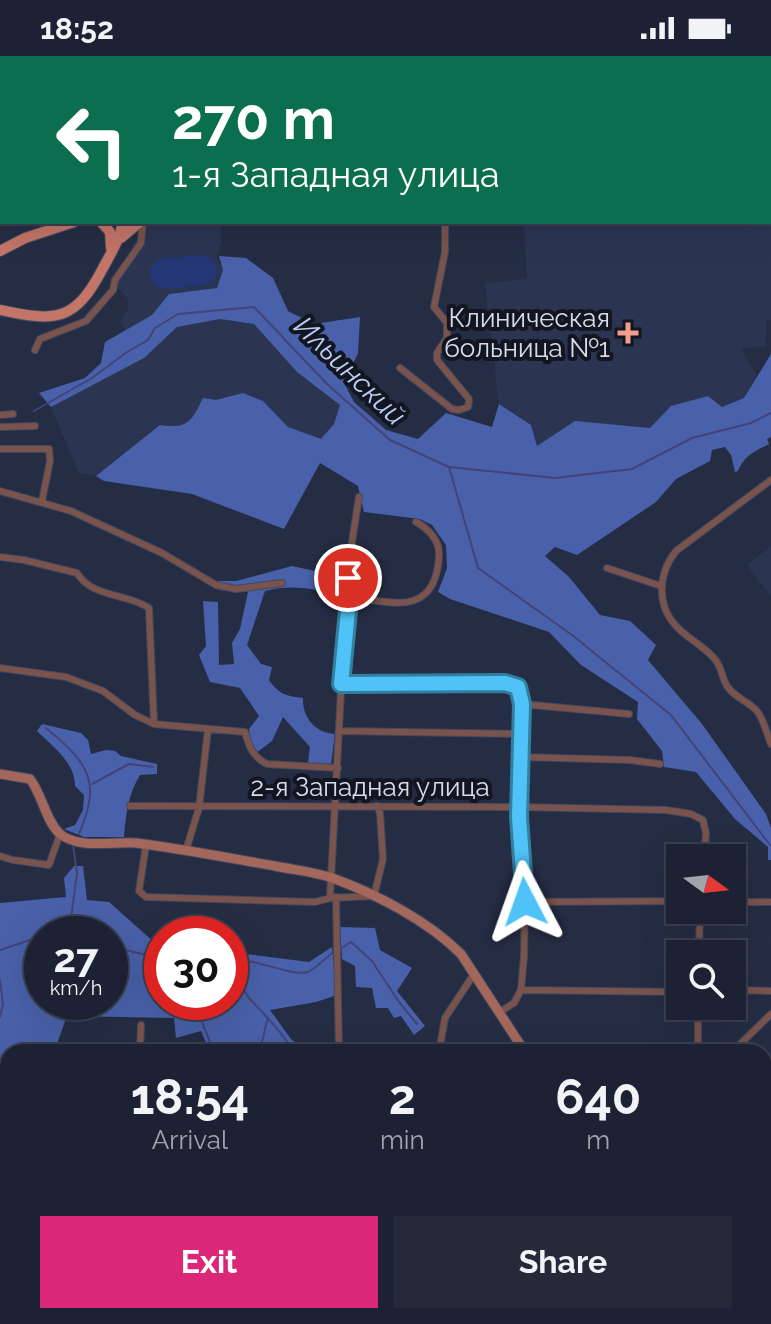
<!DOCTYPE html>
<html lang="en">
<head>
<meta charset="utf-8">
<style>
	:root { --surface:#1c2233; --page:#252a3b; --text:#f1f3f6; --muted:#a0a4ac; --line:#3a3f4e; --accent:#db2777 }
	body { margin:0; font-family:Raleway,sans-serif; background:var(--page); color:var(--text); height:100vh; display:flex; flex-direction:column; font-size:30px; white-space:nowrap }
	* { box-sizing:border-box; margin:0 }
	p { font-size:26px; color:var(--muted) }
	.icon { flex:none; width:44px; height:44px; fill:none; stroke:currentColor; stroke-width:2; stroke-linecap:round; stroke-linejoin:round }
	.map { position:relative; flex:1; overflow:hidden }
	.details { position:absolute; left:0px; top:988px; width:772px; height:280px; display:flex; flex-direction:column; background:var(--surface); border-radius:24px 24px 0 0; box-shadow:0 8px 32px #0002,0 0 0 2px var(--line) }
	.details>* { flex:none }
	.hud { position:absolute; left:0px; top:0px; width:772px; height:168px; box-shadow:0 8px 32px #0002,0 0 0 2px var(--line); background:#0b6e4f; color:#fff; overflow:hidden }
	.needle { width:52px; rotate:105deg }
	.fabs { position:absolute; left:666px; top:788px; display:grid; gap:16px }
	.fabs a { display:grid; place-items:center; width:80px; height:80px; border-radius:0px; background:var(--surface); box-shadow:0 8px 32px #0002,0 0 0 2px var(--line); font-size:40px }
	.speed { position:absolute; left:24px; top:860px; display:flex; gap:16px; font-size:40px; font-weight:700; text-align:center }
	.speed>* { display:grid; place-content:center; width:104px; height:104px; border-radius:50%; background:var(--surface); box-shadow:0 8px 32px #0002,0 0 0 2px var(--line); line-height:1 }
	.speed small { font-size:20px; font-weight:400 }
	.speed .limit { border:12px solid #d22; background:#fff; color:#111 }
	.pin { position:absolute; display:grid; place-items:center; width:68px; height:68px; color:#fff; margin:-34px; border:4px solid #fff; border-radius:50%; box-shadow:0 2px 8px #0007 }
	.me { position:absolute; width:88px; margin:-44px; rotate:356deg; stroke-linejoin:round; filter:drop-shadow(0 0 6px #0008) }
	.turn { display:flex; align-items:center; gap:28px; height:168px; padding:0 40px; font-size:36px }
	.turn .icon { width:104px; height:104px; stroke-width:2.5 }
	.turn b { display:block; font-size:56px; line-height:68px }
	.eta { display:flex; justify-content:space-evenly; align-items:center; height:136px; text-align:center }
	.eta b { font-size:48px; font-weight:700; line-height:56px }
	.button { display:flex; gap:16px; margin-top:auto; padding:16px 40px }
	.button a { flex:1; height:92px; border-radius:0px; background:var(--accent); color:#fff; font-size:32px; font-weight:700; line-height:92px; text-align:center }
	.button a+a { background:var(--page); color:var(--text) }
	.status { display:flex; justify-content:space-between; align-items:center; height:56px; padding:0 40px; background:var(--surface); direction:ltr }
	.status svg { height:22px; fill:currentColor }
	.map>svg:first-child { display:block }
</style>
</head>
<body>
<div class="status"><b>18:52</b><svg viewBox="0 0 49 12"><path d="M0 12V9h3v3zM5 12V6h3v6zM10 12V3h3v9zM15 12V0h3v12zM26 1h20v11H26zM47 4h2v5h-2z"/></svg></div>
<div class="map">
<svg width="771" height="1268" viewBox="0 0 771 1268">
	<rect width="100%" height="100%" fill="#252d44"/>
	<path fill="#2b3552" d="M 467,0 L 660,0 L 658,2 Z
		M 771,144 L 771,264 L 767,264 L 765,291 L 740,292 L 757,320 L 744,342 L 722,351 L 671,350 L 650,372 L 620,368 L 537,390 L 531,369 L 499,348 L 485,227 L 527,223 L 524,166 L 770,166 Z
		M 220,166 L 222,186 L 217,199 L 223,214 L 217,232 L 169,238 L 152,259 L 125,275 L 120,265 L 128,253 L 128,243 L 115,229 L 144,167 Z
		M 220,263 L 254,268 L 297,316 L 340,349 L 334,368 L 321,384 L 288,371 L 263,345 L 244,338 L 216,344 L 203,342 L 192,365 L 178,371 L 160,369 L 96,420 L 79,417 L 51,351 L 144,302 L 177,271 Z
		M 771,490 L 771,540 L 747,509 Z
		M 771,1086 L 771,1164 L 764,1170 L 764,1091 Z"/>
	<path fill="#243675" d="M 200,199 C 213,201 218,208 216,220 L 208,229 L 165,233 L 159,232 L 150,224 L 150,212 L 158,203 Z
		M 0,1062 L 8,1062 L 8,1105 L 0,1106 Z"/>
	<path fill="#4961aa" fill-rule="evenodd" d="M 219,200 L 246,202 L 273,222 L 288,255 L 314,268 L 360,261 L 358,297 L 344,327 L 354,346 L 386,374 L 418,383 L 446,357 L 492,371 L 499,348 L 531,369 L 537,390 L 575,365 L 650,372 L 671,350 L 708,340 L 722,351 L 744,342 L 771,298 L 771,381 L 767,383 L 769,388 C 754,396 745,399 738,415 L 735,416 L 731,399 L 725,391 L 712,394 L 710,405 L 676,423 L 656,446 L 577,499 L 555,491 L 545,500 L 569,521 L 600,559 L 630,565 L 656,589 L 648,604 L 702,668 L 766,758 L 771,772 L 771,804 L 768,804 L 768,791 L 735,763 L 696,716 L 664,711 L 662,695 L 637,663 L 638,646 L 581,609 L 549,576 L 450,543 L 438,536 L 447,512 L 446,489 L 432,469 L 420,463 L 364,456 L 358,430 L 320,407 L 284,473 L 192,438 L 104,425 L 96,420 L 160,369 C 188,373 191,366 203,342 L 216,344 L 243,337 L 263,345 L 288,371 L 321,383 L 334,368 L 340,349 L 297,316 L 254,268 L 220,263 L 177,271 L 144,302 L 51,351 L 39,337 L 85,322 L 101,307 L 105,286 L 152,259 L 169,238 L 217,232 L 223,214 Z
		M 292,510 L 347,522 L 347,541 C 319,534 294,527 265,535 L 247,589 L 261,608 L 272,611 L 269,624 C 279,638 285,640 303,642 C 302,662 316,677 335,678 L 331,708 L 308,707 L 310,691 L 283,661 L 272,685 L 256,697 L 250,685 L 249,673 L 259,660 L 240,632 L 210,626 L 199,599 L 206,590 L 203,545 L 218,546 L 219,609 L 234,608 L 232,587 L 240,573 L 248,536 L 218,534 L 219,525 L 236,525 Z
		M 42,668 L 81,677 L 88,684 L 91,698 L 106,694 L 115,695 L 121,700 L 157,708 L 157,718 L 140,719 C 128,739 126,757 124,781 L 84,781 L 64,773 L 75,769 L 83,754 L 84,739 L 75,730 C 75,706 53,691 37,675 Z
		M 74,810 L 83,810 L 87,844 L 109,846 L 155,887 L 162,888 L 162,946 L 230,946 L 230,896 L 309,906 L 332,891 L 337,939 L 316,946 L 270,954 L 291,983 L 307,996 L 210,996 L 201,975 L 176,982 L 174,962 L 67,960 L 54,996 L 8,996 L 8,1062 L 0,1062 L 0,847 L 66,841 L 64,822 ZM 42,878 L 110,878 L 110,946 L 42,946 Z
		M 340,871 L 375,872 L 380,894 L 412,912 L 397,935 L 425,970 L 414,979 L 401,960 L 394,962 L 388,952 L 376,952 L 372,932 L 356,931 L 355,910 L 342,903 Z
		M 8,1105 L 8,1197 L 0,1196 L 0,1106 Z"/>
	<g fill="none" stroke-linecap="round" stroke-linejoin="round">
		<path stroke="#434377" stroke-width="2" d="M 34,355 L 92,322 L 127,296 L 148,284 L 155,272 L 178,258 L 254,251 L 327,328 L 390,384 L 449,411 L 478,512 L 572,579 L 671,659 L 770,789
			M 449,411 L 555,422 L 632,413 L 692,382 L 751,367 L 771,357
			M 46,672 C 88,707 102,724 79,778
			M 92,728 L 129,708 L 153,711
			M 69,878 L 77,817 L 73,789
			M 110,890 L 162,903
			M 340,893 L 351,886 L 372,905 L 399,946 L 417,968
			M 0,894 L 42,880
			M 230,904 C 253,901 291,921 308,916 C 316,912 326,901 334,896
			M 230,912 L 249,942 L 275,970 L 295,996
			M 0,924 L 3,948 L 0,961
			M 206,946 L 200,952 L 202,966 L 214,996
			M 241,996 C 270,987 259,989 268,962"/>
		<g stroke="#41495f" stroke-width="8">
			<path id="minor" d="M 274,0 L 277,2
				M 357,2 L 357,0
				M 770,42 L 771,42
				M 35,294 L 40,283 L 86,265 L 113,234 L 115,224 L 141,187 L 143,166
				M 400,312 L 452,353 L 459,354 L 468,351 L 469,343 L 437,304 L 437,297 L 447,282 L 447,267 L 434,251 L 445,196 L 445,166
				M 0,359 L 13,358
				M 0,371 L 35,370
				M 0,393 L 49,393 L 50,405 L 42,445
				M 771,424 L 676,495 C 657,519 656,552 680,574 C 691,584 704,591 714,602 C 722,611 721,620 727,630 C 735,642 746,644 756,654 C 763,661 767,678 771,688
				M 0,435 L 71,455 L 162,497 L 216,529 L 236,533 L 282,527
				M 359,441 L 349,505 L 349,544 L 344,578 L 330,842 L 374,840 L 383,803 L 380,757 L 377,750
				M 0,501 L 24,504 L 77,517 C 92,542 127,537 149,552 L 154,668
				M 607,512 L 661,530
				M 349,544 C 363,541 373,545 387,546 C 423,551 437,533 439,500 C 440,485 429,473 416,466
				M 0,612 L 66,621 L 103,635 L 135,659 L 154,668 L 245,676 C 249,691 253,701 267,708 L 338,712
				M 341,628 L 505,627 L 518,631 L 522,648 L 519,761 L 525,846 L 524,900 L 521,934 L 514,947 L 498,957
				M 522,648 L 629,658
				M 340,675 L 521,678
				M 521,701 L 630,704 L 660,708
				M 130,750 L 519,751 L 666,754 L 691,758 L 703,764 L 706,777 L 704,802
				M 146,789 L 139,835 L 146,841 L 315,846 L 330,842
				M 186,794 L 199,752 L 208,673
				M 0,800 L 13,804 L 49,809 L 60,778
				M 336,841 L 339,996
				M 525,846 L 680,845
				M 732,846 L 771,846
				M 699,898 L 700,854
				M 521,934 L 680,936
				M 732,934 L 771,935
				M 140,996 L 141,969
				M 439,996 L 445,962 L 474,918
				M 698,996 L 698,950
				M 732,996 L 771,958
				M 764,1228 L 771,1222
				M 239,1260 L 239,1268
				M 380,1260 L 380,1268
				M 451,1260 L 451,1268
				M 311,1268 L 311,1260
				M 468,1268 L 501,1260
				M 520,1268 L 520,1260
				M 581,1268 L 582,1260
				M 640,1268 L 640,1260"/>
		</g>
		<g stroke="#41495f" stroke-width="10">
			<path id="tertiary" d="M 132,1260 L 132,1268
				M 700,1268 L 701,1260"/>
		</g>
		<g stroke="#41495f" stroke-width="11">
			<path id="secondary" d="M 0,718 L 30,723 C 42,738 45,763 59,777 C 78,794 113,785 136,787 C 183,793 229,802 275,810 C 294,814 317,816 335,823 C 378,839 428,865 461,898 L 525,996
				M 764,1078 L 771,1072"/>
		</g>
		<g stroke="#41495f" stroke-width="12">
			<path id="primary" d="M 0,0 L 2,2
				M 0,13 L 2,15
				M 770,129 L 771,129
				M 770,138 L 771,138
				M 101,166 L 110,176 L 111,192
				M 121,182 L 140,166
				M 0,195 L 25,182 L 74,166
				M 0,254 C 56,266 75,266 103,212 C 111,197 120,183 123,166"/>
		</g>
		<use href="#minor" stroke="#7a534c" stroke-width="6"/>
		<use href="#tertiary" stroke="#7a534c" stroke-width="8"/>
		<use href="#secondary" stroke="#a3675c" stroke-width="9"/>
		<use href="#primary" stroke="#c37568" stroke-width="10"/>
		<path stroke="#a0a6b8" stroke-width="2" d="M 0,5 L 2,7
			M 770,134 L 771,134"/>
	</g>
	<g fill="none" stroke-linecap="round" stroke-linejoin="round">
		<g stroke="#337fa1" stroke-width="20">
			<path id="route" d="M 348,522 L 349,544 L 341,628 L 505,627 L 518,631 L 522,648 L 519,761 L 525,846"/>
		</g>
		<use href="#route" stroke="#4fc3f7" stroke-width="14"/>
	</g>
	<path fill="#f59d8d" stroke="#121620" stroke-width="3" d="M624 265h8v8h8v8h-8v8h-8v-8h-8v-8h8z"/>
	<g text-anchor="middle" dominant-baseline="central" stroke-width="8" stroke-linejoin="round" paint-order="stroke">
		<g font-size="26" fill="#d6dceb" stroke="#121620" text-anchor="end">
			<text x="610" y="262">Клиническая<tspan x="610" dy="30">больница №1</tspan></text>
		</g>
		<g font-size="26" fill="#d6dceb" stroke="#121620">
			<text x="370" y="731">2-я Западная улица</text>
		</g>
		<g font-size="28" font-style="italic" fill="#bdcdf6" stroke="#121620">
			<text transform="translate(350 315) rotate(44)">Ильинский</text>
		</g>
	</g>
</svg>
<div class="fabs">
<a><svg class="needle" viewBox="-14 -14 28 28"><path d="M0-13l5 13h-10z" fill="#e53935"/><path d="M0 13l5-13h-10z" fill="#a0a4ac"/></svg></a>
<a><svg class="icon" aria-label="search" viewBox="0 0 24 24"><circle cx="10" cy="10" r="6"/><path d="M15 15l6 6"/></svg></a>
</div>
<div class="speed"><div>27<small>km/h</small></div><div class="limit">30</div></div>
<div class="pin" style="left:348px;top:522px;background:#d93025"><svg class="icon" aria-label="arrive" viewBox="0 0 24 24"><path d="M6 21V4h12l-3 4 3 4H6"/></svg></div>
<svg class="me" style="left:525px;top:846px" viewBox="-20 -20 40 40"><path d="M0-17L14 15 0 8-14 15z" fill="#4fc3f7" stroke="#fff" stroke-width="4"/></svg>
<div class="hud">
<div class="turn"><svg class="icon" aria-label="left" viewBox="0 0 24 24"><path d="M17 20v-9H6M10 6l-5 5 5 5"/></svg><div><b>270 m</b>1-я Западная улица</div></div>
</div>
<section class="details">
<div class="eta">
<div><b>18:54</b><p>Arrival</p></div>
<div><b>2</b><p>min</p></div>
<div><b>640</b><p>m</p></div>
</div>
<div class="button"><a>Exit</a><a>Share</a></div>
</section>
</div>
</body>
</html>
